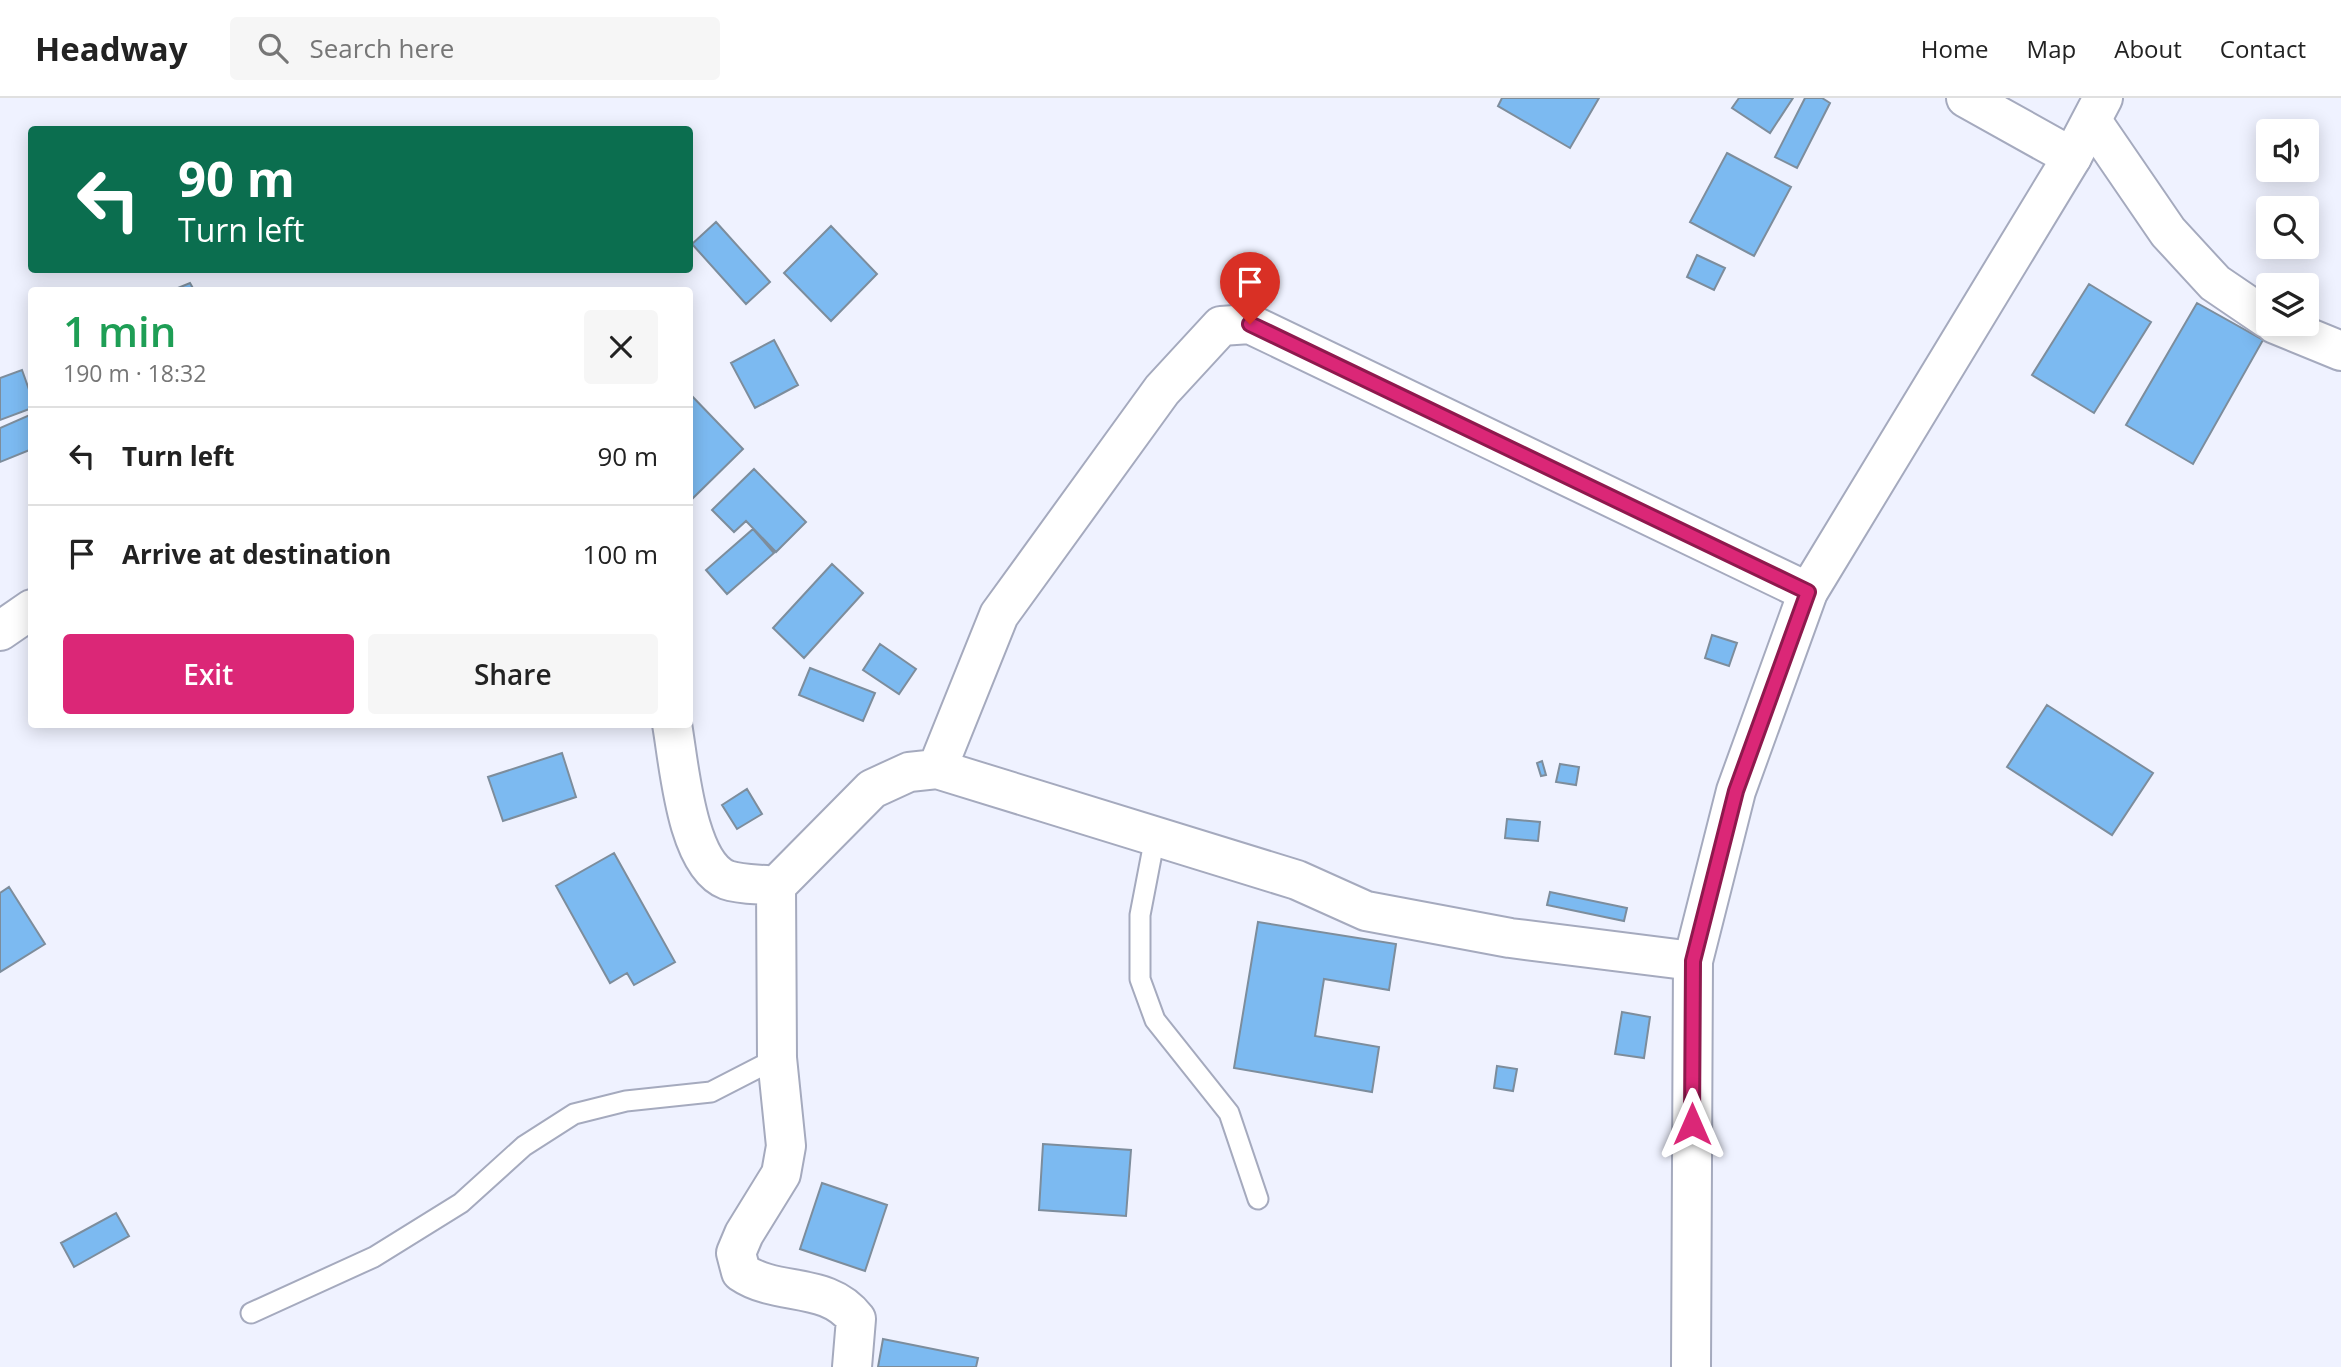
<!DOCTYPE html>
<html lang="en">
<head>
<meta charset="utf-8">
<style>
	:root { --surface:#fff; --page:#f6f6f6; --text:#222; --muted:#767676; --line:#e0e0e0; --accent:#db2777 }
	body { margin:0; font-family:"Open Sans",sans-serif; background:var(--page); color:var(--text); height:100vh; display:flex; flex-direction:column; font-size:26px; white-space:nowrap }
	* { box-sizing:border-box; margin:0 }
	p { font-size:23px; color:var(--muted) }
	.icon { flex:none; width:38px; height:38px; fill:none; stroke:currentColor; stroke-width:2; stroke-linecap:round; stroke-linejoin:round }
	.map { position:relative; flex:1; overflow:hidden }
	.drawer { position:absolute; left:28px; top:189px; width:665px; height:441px; display:flex; flex-direction:column; background:var(--surface); border-radius:7px; box-shadow:0 4px 18px #0003 }
	.drawer>* { flex:none }
	.banner { position:absolute; left:28px; top:28px; width:665px; height:147px; border-radius:7px; box-shadow:0 4px 18px #0003; background:#0b6e4f; color:#fff; overflow:hidden }
	.controls { position:absolute; left:2256px; top:21px; display:grid; gap:14px }
	.controls a { display:grid; place-items:center; width:63px; height:63px; border-radius:7px; background:var(--surface); box-shadow:0 4px 18px #0003; font-size:35px }
	.pin { position:absolute; display:grid; place-items:center; width:60px; height:60px; color:#fff; margin:-72px -30px; border-radius:50% 50% 50% 0; rotate:-45deg; box-shadow:0 0 7px #0007 }
	.pin .icon { rotate:45deg }
	.me { position:absolute; width:77px; margin:-38px; rotate:0deg; stroke-linejoin:round; filter:drop-shadow(0 0 5px #0008) }
	.turn { display:flex; align-items:center; gap:24px; height:147px; padding:0 35px; font-size:32px }
	.turn .icon { width:91px; height:91px; stroke-width:2.5 }
	.turn b { display:block; font-size:49px; line-height:60px }
	.round { display:grid; place-items:center; flex:none; width:74px; height:74px; border-radius:7px; background:var(--page) }
	.summary { display:flex; align-items:center; justify-content:space-between; height:119px; padding:0 35px }
	h1 { font-size:42px; font-weight:600; line-height:52px; color:#1e9e55 }
	.primary-button { display:flex; gap:14px; margin-top:auto; padding:14px 35px }
	.primary-button a { flex:1; height:80px; border-radius:7px; background:var(--accent); color:#fff; font-size:28px; font-weight:600; line-height:80px; text-align:center }
	.primary-button a+a { background:var(--page); color:var(--text) }
	ul { padding:0; list-style:none }
	li { display:flex; align-items:center; gap:21px; height:98px; padding:0 35px; border-top:2px solid var(--line) }
	li div { flex:1 }
	li b { display:block; font-size:26px }
	li em { font-style:normal }
	header { display:flex; align-items:center; gap:42px; box-sizing:border-box; height:98px; padding:0 35px; background:var(--surface); border-bottom:2px solid var(--line) }
	header strong { font-size:33px }
	nav { display:flex; gap:38px; margin-inline-start:auto; font-size:24px }
	.search { width:490px; height:63px; background:var(--page); display:flex; align-items:center; gap:18px; box-sizing:border-box; padding:0 24px; border-radius:7px; color:var(--muted); font-size:26px }
	.map>svg:first-child { display:block }
</style>
</head>
<body>
<header>
<strong>Headway</strong>
<div class="search"><svg class="icon" aria-label="search" viewBox="0 0 24 24"><circle cx="10" cy="10" r="6"/><path d="M15 15l6 6"/></svg>Search here</div>
<nav><a>Home</a><a>Map</a><a>About</a><a>Contact</a></nav>
</header>
<div class="map">
<svg width="2341" height="1269" viewBox="0 0 2341 1269">
	<rect width="100%" height="100%" fill="#eff2ff"/>
	<path fill="#7cbaf1" stroke="#7d8d9c" stroke-width="2" d="M 1502,0 L 1599,0 L 1570,50 L 1498,8 Z
		M 1739,0 L 1793,0 L 1770,35 L 1732,10 Z
		M 1805,0 L 1822,0 L 1830,5 L 1797,70 L 1775,59 Z
		M 1727,55 L 1791,89 L 1754,158 L 1690,124 Z
		M 716,124 L 770,184 L 746,206 L 692,146 Z
		M 831,128 L 877,176 L 831,223 L 784,175 Z
		M 1697,157 L 1725,170 L 1714,192 L 1687,179 Z
		M 190,185 L 194,192 L 173,192 Z
		M 2089,186 L 2151,224 L 2094,315 L 2032,277 Z
		M 2197,205 L 2263,242 L 2193,366 L 2126,327 Z
		M 774,242 L 798,287 L 755,310 L 731,265 Z
		M 22,272 L 32,300 L 32,310 L 0,322 L 0,280 Z
		M 690,296 L 743,351 L 690,403 Z
		M 32,316 L 32,351 L 0,364 L 0,330 Z
		M 754,371 L 806,424 L 776,454 L 746,423 L 734,434 L 712,412 Z
		M 753,431 L 774,455 L 727,496 L 706,472 Z
		M 832,466 L 863,495 L 804,560 L 773,530 Z
		M 1712,537 L 1737,545 L 1729,568 L 1705,560 Z
		M 880,546 L 916,571 L 899,596 L 863,572 Z
		M 810,570 L 875,595 L 863,623 L 799,597 Z
		M 2047,607 L 2153,675 L 2112,737 L 2007,669 Z
		M 562,655 L 576,699 L 503,723 L 488,679 Z
		M 1542,663 L 1546,677 L 1541,678 L 1537,665 Z
		M 1560,666 L 1579,669 L 1576,687 L 1556,684 Z
		M 747,691 L 762,716 L 737,731 L 722,707 Z
		M 1507,721 L 1540,724 L 1538,743 L 1505,740 Z
		M 614,755 L 675,864 L 634,887 L 627,875 L 610,885 L 556,788 Z
		M 9,789 L 45,846 L 0,874 L 0,795 Z
		M 1550,794 L 1627,810 L 1624,823 L 1547,807 Z
		M 1258,824 L 1396,846 L 1389,892 L 1324,881 L 1315,938 L 1379,949 L 1372,994 L 1234,970 Z
		M 1622,914 L 1650,919 L 1644,960 L 1615,956 Z
		M 1497,968 L 1517,971 L 1513,993 L 1494,990 Z
		M 1043,1046 L 1131,1052 L 1126,1118 L 1039,1112 Z
		M 822,1085 L 887,1107 L 865,1173 L 800,1151 Z
		M 116,1115 L 129,1138 L 74,1169 L 61,1145 Z
		M 883,1241 L 978,1260 L 976,1269 L 878,1269 Z"/>
	<g fill="none" stroke-linecap="round" stroke-linejoin="round">
		<g stroke="#a5aabe" stroke-width="23">
			<path id="lane" d="M 1155,739 L 1140,817 L 1140,881 L 1155,922 L 1229,1015 L 1258,1101
				M 251,1215 L 374,1159 L 461,1105 L 524,1048 L 574,1016 L 626,1003 L 711,994 L 777,960"/>
		</g>
		<g stroke="#a5aabe" stroke-width="42">
			<path id="street" d="M 1966,0 L 2072,59
				M 2092,23 L 2168,134 L 2215,185 L 2268,221
				M 2275,226 L 2341,253
				M 0,533 L 32,511
				M 672,626 C 679,665 686,766 727,782 C 741,787 761,786 776,788 L 872,691 L 909,674 L 937,671 L 1297,782 L 1366,813 L 1510,840 L 1693,863
				M 937,671 L 999,517 L 1162,292 L 1221,228 L 1250,226 L 1808,494
				M 776,788 L 777,960 L 786,1048 L 781,1076 L 744,1136 L 736,1155 L 741,1174 C 778,1199 827,1183 856,1221 L 852,1269"/>
		</g>
		<g stroke="#a5aabe" stroke-width="42">
			<path id="secondary" d="M 1691,1269 L 1693,863 L 1736,693 L 1808,494 L 2072,59 L 2103,0"/>
		</g>
		<use href="#lane" stroke="#fff" stroke-width="19"/>
		<use href="#street" stroke="#fff" stroke-width="38"/>
		<use href="#secondary" stroke="#fff" stroke-width="38"/>
	</g>
	<g fill="none" stroke-linecap="round" stroke-linejoin="round">
		<g stroke="#8e194d" stroke-width="18">
			<path id="route" d="M 1250,226 L 1808,494 L 1736,693 L 1693,863 L 1692,1026"/>
		</g>
		<use href="#route" stroke="#db2777" stroke-width="12"/>
	</g>
</svg>
<div class="controls">
<a><svg class="icon" aria-label="sound" viewBox="0 0 24 24"><path d="M4 9h4l5-4v14l-5-4H4zM17 9q2 3 0 6"/></svg></a>
<a><svg class="icon" aria-label="search" viewBox="0 0 24 24"><circle cx="10" cy="10" r="6"/><path d="M15 15l6 6"/></svg></a>
<a><svg class="icon" aria-label="layers" viewBox="0 0 24 24"><path d="M12 4l9 5-9 5-9-5zM3 14l9 5 9-5"/></svg></a>
</div>
<div class="pin" style="left:1250px;top:226px;background:#d93025"><svg class="icon" aria-label="arrive" viewBox="0 0 24 24"><path d="M6 21V4h12l-3 4 3 4H6"/></svg></div>
<svg class="me" style="left:1692px;top:1026px" viewBox="-20 -20 40 40"><path d="M0-17L14 15 0 8-14 15z" fill="#db2777" stroke="#fff" stroke-width="4"/></svg>
<div class="banner">
<div class="turn"><svg class="icon" aria-label="left" viewBox="0 0 24 24"><path d="M17 20v-9H6M10 6l-5 5 5 5"/></svg><div><b>90 m</b>Turn left</div></div>
</div>
<section class="drawer">
<div class="summary"><div><h1>1 min</h1><p>190 m · 18:32</p></div><a class="round"><svg class="icon" aria-label="close" viewBox="0 0 24 24"><path d="M6 6l12 12M18 6L6 18"/></svg></a></div>
<ul>
<li><svg class="icon" aria-label="left" viewBox="0 0 24 24"><path d="M17 20v-9H6M10 6l-5 5 5 5"/></svg><div><b>Turn left</b></div><em>90 m</em></li>
<li><svg class="icon" aria-label="arrive" viewBox="0 0 24 24"><path d="M6 21V4h12l-3 4 3 4H6"/></svg><div><b>Arrive at destination</b></div><em>100 m</em></li>
</ul>
<div class="primary-button"><a>Exit</a><a>Share</a></div>
</section>
</div>
</body>
</html>
